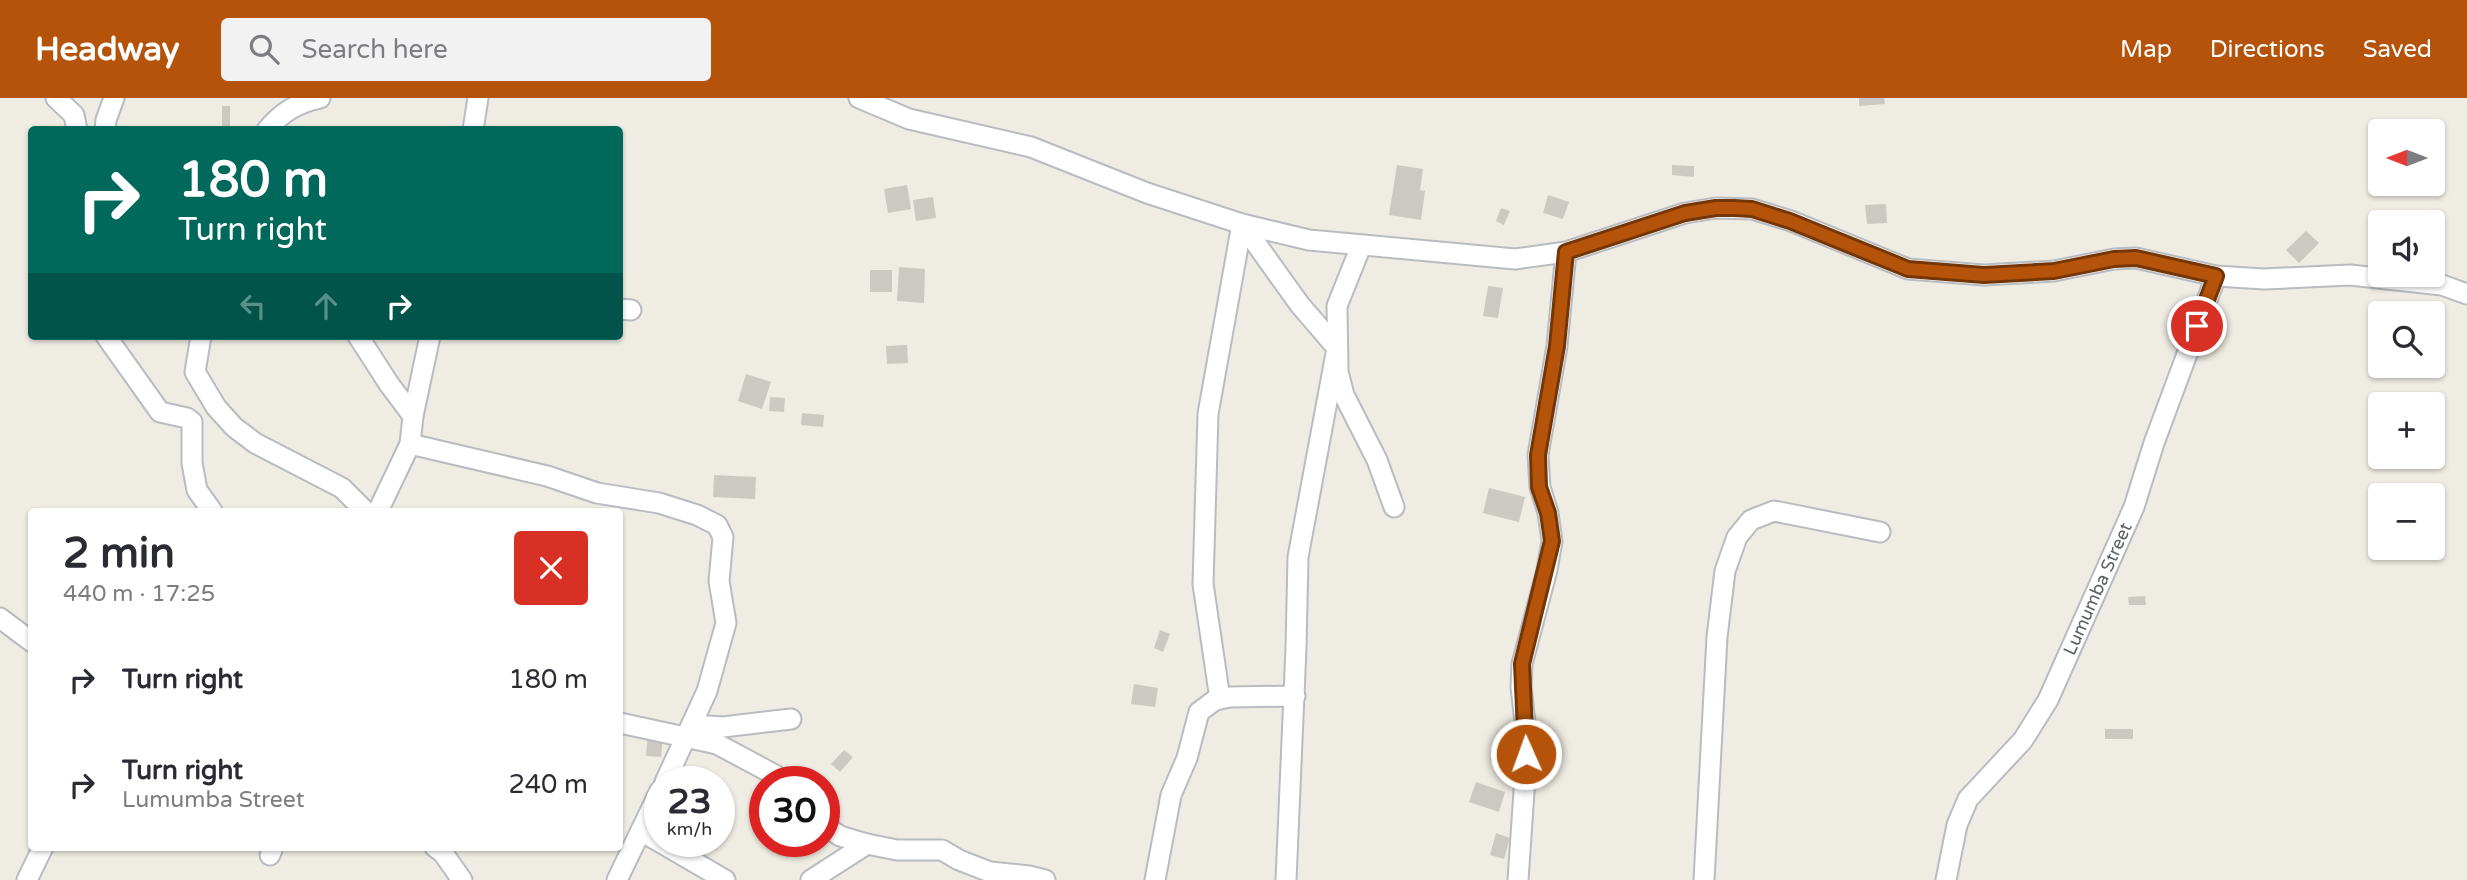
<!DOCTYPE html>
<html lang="en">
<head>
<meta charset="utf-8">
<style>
	:root { --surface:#fff; --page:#f2f2f3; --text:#2b2b33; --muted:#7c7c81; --accent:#b45309 }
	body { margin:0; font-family:"Varela Round",sans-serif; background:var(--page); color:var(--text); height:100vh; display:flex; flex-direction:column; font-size:26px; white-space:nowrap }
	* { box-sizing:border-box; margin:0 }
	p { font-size:23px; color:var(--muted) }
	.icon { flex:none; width:38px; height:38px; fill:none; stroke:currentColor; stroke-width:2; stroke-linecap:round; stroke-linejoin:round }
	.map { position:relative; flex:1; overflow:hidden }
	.drawer { position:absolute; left:28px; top:410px; width:595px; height:343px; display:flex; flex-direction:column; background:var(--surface); border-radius:7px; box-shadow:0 2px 5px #0004 }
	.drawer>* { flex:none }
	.hud { position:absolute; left:28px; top:28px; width:595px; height:214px; border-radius:7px; box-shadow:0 2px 5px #0004; background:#00695c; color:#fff; overflow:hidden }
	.needle { width:46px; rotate:270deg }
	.buttons { position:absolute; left:2368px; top:21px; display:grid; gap:14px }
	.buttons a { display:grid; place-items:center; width:77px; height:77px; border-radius:7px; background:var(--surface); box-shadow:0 2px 5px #0004; font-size:35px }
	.speed { position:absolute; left:644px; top:668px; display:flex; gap:14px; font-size:35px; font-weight:700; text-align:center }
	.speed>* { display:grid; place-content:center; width:91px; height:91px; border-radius:50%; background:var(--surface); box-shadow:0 2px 5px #0004; line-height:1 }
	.speed small { font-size:18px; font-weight:400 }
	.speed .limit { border:10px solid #d22; background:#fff; color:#111 }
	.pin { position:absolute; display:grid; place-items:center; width:60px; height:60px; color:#fff; margin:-30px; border:4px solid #fff; border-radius:50%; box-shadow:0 2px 7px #0007 }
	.me { position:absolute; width:77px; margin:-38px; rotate:358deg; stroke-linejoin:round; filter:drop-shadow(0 0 5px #0008) }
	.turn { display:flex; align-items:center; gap:24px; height:147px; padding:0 35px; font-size:32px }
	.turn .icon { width:91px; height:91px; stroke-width:2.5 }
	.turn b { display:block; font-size:49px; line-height:60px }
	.lanes { display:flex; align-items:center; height:66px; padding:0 35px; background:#0003; justify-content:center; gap:35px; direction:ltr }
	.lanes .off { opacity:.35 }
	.round { display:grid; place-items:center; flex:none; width:74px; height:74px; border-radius:7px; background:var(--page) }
	.head { display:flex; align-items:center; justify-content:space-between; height:119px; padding:0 35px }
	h1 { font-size:42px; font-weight:700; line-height:52px }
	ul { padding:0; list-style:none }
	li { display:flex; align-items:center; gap:21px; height:105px; padding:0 35px }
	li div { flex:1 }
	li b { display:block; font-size:26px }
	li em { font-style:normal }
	header { display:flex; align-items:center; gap:42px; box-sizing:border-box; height:98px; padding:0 35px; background:var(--accent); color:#fff }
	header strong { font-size:33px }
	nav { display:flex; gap:38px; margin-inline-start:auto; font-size:24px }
	.search { width:490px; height:63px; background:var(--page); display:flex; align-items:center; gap:18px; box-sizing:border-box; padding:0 24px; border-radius:7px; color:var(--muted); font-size:26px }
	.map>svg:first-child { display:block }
</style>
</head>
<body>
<header>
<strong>Headway</strong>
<div class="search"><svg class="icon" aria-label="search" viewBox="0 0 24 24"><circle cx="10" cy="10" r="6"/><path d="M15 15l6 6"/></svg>Search here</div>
<nav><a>Map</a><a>Directions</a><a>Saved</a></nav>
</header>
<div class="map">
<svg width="2467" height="782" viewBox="0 0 2467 782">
	<rect width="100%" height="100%" fill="#efece3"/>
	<path fill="#ccc9c2" d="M 1859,0 L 1884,0 L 1885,6 L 1859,8 Z
		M 222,8 L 230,8 L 230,32 L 222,32 Z
		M 1397,67 L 1423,71 L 1420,92 L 1425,93 L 1421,122 L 1389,117 Z
		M 1672,67 L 1694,68 L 1694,79 L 1672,77 Z
		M 907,87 L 911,111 L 888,115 L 884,91 Z
		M 1548,97 L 1569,104 L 1563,121 L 1543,115 Z
		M 933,99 L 936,120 L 916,123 L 913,102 Z
		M 1886,106 L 1887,125 L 1867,126 L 1865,107 Z
		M 1501,110 L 1510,113 L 1504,127 L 1496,123 Z
		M 2306,133 L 2319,145 L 2299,165 L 2286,152 Z
		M 899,169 L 925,171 L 924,205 L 897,203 Z
		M 870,172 L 892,172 L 892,194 L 870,194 Z
		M 1488,188 L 1503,190 L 1498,220 L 1483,218 Z
		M 907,247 L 908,265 L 887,266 L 886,248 Z
		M 746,276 L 771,284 L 762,311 L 738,303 Z
		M 770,299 L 785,300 L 784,314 L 769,313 Z
		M 802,315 L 824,317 L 823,329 L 801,327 Z
		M 714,377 L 756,379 L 755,401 L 713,399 Z
		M 1489,390 L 1525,399 L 1519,424 L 1483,415 Z
		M 2145,498 L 2146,507 L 2129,507 L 2128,499 Z
		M 1160,532 L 1170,536 L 1163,554 L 1154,550 Z
		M 1134,586 L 1158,590 L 1155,609 L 1131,606 Z
		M 2105,631 L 2133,631 L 2133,641 L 2105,641 Z
		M 648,635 L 663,637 L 661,659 L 646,658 Z
		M 844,652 L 853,659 L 840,674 L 831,666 Z
		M 1476,684 L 1505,694 L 1499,714 L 1469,704 Z
		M 1496,735 L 1510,740 L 1504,761 L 1490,757 Z"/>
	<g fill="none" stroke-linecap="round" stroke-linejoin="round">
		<g stroke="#b8bcc1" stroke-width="23">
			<g id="street">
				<path d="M 56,0 L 74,17 L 77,32"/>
				<path d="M 859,0 L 909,21 L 1031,49 L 1147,95 L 1242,126 L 1309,142 L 1515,161 L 1566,154 L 1685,115 L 1716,110 L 1752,111 L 1791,123 L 1908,171 L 1984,177 L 2054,173 L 2114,161 L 2136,160 L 2216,178 L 2264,181 L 2350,177 L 2442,187 L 2467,196"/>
				<path d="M 105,32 L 106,22 L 114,0"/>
				<path d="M 267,32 C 282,14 297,5 320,0"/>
				<path d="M 473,32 L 478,0"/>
				<path d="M 1242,126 L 1300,207 L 1337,250 L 1298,459 L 1296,550 L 1286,782"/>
				<path d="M 1361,148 L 1337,208 L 1338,274 L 1344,297 L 1377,362 L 1394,409"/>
				<path d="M 620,211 L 631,212"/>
				<path d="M 106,238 L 160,314 L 187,320 L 192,324 L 192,365 L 197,392 L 212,413"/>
				<path d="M 201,238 L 195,274 L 216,309 L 234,329 L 255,345 L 342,390 L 365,413"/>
				<path d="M 358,238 L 389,286 L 413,318"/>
				<path d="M 410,346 L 547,378 L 597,395 L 659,405 L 697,417 L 717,427 L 723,439 L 719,483 L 726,525 L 707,593 L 665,684"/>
				<path d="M 378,413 L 410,346 L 413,318 L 430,238"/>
				<path d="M 0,520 L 32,544"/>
				<path d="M 1220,601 L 1203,486 L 1208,316 L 1242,126"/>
				<path d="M 620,625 L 717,646 L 775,677 L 781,684"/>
				<path d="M 692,627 L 723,629 L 791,621"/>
				<path d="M 824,727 L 840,738 L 867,746 L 897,752 L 942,752 L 959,762 L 990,774 L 1029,778 L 1045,782"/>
				<path d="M 641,733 L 725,782"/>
				<path d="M 435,749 L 443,755 L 462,782"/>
				<path d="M 270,757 L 273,749"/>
				<path d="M 27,782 L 43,749"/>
				<path d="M 617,782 L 660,693"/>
				<path d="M 811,782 L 867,746"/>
				<path d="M 1155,782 L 1171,697 L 1187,660 L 1199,614 L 1215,602 L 1230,599 L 1295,598"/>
				<path d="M 1518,782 L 1525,679 L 1526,633 L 1521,589 L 1522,566 L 1547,472 L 1552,443 L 1548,415 L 1540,389 L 1538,357 L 1557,248 L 1566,154"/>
				<path d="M 1704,782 L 1717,539 L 1725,473 L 1737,439 L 1751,422 L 1774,413 L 1880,434"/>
				<path id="s1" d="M 1946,782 L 1957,727 L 1968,701 L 2023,642 L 2048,602 L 2134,409 L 2154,345 L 2216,178"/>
			</g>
		</g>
		<use href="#street" stroke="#fff" stroke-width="19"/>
	</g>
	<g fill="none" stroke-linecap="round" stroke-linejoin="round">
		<g stroke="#753606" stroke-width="18">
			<path id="route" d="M 1526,656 L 1522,566 L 1552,443 L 1548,415 L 1539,389 L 1538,357 L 1557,248 L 1566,154 L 1685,115 L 1716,110 L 1734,110 L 1752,111 L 1790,123 L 1908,171 L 1984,177 L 2054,173 L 2114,161 L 2136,160 L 2216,178 L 2197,228"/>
		</g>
		<use href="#route" stroke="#b45309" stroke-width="12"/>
	</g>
	<g text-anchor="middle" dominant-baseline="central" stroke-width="6" stroke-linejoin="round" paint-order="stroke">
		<g font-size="18" fill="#5b6165" stroke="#fff">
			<text stroke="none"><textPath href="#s1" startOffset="334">Lumumba Street</textPath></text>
		</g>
	</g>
</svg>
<div class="buttons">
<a><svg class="needle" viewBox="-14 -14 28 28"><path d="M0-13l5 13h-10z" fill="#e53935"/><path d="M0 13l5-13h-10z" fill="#7c7c81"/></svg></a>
<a><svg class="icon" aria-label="sound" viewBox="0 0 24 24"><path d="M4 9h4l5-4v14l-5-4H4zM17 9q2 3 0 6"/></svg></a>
<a><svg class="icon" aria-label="search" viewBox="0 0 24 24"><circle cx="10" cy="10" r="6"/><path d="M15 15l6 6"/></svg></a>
<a>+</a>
<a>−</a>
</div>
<div class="speed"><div>23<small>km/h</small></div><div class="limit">30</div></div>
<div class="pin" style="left:2197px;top:228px;background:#d93025"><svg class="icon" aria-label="arrive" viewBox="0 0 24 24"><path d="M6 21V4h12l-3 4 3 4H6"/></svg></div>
<svg class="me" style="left:1526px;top:656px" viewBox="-20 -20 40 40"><circle r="17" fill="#b45309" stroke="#fff" stroke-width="3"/><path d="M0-11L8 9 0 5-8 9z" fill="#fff"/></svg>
<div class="hud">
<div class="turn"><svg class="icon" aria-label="right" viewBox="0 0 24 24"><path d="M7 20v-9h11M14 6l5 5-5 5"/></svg><div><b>180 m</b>Turn right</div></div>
<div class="lanes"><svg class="icon off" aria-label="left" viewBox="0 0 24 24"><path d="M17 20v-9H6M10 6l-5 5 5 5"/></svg><svg class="icon off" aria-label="ahead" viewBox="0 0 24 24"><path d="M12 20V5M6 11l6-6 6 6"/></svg><svg class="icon" aria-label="right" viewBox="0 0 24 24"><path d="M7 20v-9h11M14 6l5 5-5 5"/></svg></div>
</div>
<section class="drawer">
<div class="head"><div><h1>2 min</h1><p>440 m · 17:25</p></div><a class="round" style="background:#d93025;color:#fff"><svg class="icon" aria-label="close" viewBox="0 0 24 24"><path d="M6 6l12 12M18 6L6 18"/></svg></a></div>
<ul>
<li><svg class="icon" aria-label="right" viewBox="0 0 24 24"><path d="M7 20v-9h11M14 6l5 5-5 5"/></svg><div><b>Turn right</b></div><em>180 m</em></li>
<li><svg class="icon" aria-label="right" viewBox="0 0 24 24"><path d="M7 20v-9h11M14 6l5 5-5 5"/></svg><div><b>Turn right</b><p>Lumumba Street</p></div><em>240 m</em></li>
</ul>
</section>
</div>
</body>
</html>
